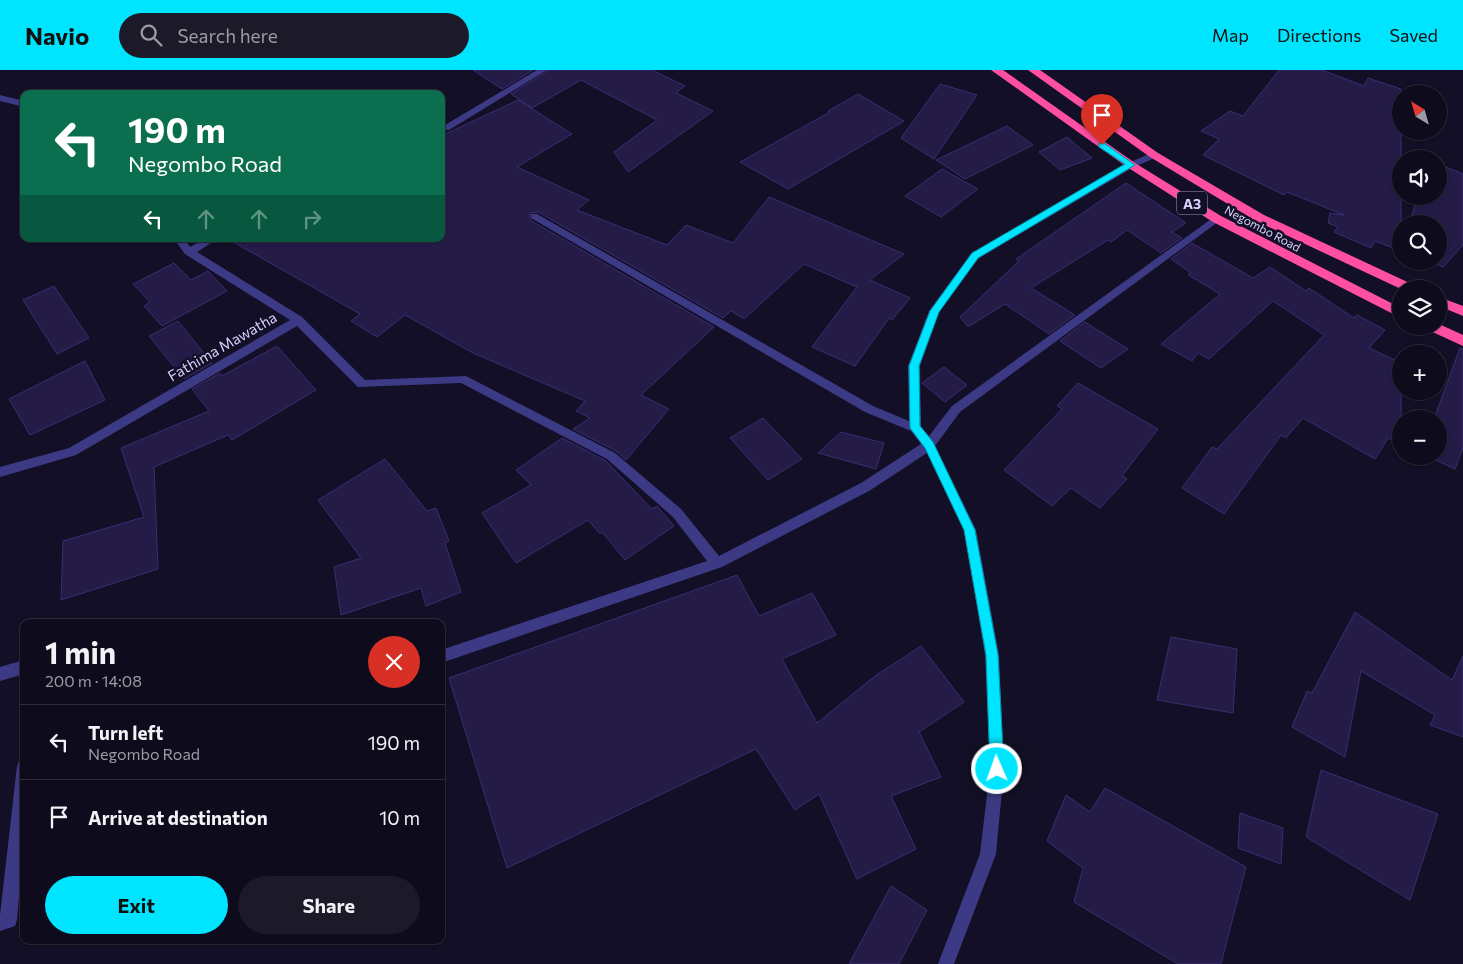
<!DOCTYPE html>
<html lang="en">
<head>
<meta charset="utf-8">
<style>
	:root { --surface:#0e0b1c; --page:#1c1929; --text:#f1f3f6; --muted:#9b9ba3; --line:#2e2b3b; --accent:#00e5ff }
	body { margin:0; font-family:Commissioner,sans-serif; background:var(--page); color:var(--text); height:100vh; display:flex; flex-direction:column; font-size:19px; white-space:nowrap }
	* { box-sizing:border-box; margin:0 }
	p { font-size:16px; color:var(--muted) }
	.icon { flex:none; width:28px; height:28px; fill:none; stroke:currentColor; stroke-width:2; stroke-linecap:round; stroke-linejoin:round }
	.map { position:relative; flex:1; overflow:hidden }
	.drawer { position:absolute; left:20px; top:549px; width:425px; height:325px; display:flex; flex-direction:column; background:var(--surface); border-radius:10px; box-shadow:0 1px 4px #0004,0 0 0 1px var(--line) }
	.drawer>* { flex:none }
	.hud { position:absolute; left:20px; top:20px; width:425px; height:152px; border-radius:10px; box-shadow:0 1px 4px #0004,0 0 0 1px var(--line); background:#0b6e4f; color:#fff; overflow:hidden }
	.needle { width:32px; rotate:323deg }
	.fabs { position:absolute; left:1392px; top:15px; display:grid; gap:10px }
	.fabs a { display:grid; place-items:center; width:55px; height:55px; border-radius:50%; background:var(--surface); box-shadow:0 1px 4px #0004,0 0 0 1px var(--line); font-size:25px }
	.pin { position:absolute; display:grid; place-items:center; width:42px; height:42px; color:#fff; margin:-51px -21px; border-radius:50% 50% 50% 0; rotate:-45deg; box-shadow:0 0 5px #0007 }
	.pin .icon { rotate:45deg }
	.me { position:absolute; width:55px; margin:-28px; rotate:358deg; stroke-linejoin:round; filter:drop-shadow(0 0 4px #0008) }
	.turn { display:flex; align-items:center; gap:18px; height:105px; padding:0 25px; font-size:22px }
	.turn .icon { width:65px; height:65px; stroke-width:2.5 }
	.turn b { display:block; font-size:35px; line-height:42px }
	.lanes { display:flex; align-items:center; height:48px; padding:0 25px; background:#0003; justify-content:center; gap:25px; direction:ltr }
	.lanes .off { opacity:.35 }
	.round { display:grid; place-items:center; flex:none; width:52px; height:52px; border-radius:26px; background:var(--page) }
	.head { display:flex; align-items:center; justify-content:space-between; height:85px; padding:0 25px }
	h1 { font-size:30px; font-weight:700; line-height:38px }
	.action { display:flex; gap:10px; margin-top:auto; padding:10px 25px }
	.action a { flex:1; height:58px; border-radius:30px; background:var(--accent); color:#111; font-size:20px; font-weight:700; line-height:58px; text-align:center }
	.action a+a { background:var(--page); color:var(--text) }
	ul { padding:0; list-style:none }
	li { display:flex; align-items:center; gap:15px; height:75px; padding:0 25px; border-top:1px solid var(--line) }
	li div { flex:1 }
	li b { display:block; font-size:19px }
	li em { font-style:normal }
	header { display:flex; align-items:center; gap:30px; box-sizing:border-box; height:70px; padding:0 25px; background:var(--accent); color:#111 }
	header strong { font-size:24px }
	nav { display:flex; gap:28px; margin-inline-start:auto; font-size:18px }
	.search { width:350px; height:45px; background:var(--page); display:flex; align-items:center; gap:12px; box-sizing:border-box; padding:0 18px; border-radius:28px; color:var(--muted); font-size:19px }
	.map>svg:first-child { display:block }
</style>
</head>
<body>
<header>
<strong>Navio</strong>
<div class="search"><svg class="icon" aria-label="search" viewBox="0 0 24 24"><circle cx="10" cy="10" r="6"/><path d="M15 15l6 6"/></svg>Search here</div>
<nav><a>Map</a><a>Directions</a><a>Saved</a></nav>
</header>
<div class="map">
<svg width="1463" height="894" viewBox="0 0 1463 894">
	<rect width="100%" height="100%" fill="#130f26"/>
	<path fill="#241b47" stroke="#3b2d73" d="M 473,0 L 533,0 L 502,19 Z
		M 549,0 L 652,0 L 685,16 L 676,23 L 713,41 L 628,102 L 614,82 L 657,50 L 581,10 L 532,38 L 511,24 Z
		M 1279,0 L 1322,0 L 1364,16 L 1368,8 L 1401,19 L 1401,152 L 1410,153 L 1417,126 L 1439,126 L 1439,94 L 1463,104 L 1463,175 L 1443,197 L 1429,191 L 1439,191 L 1439,154 L 1401,154 L 1401,181 L 1375,171 L 1371,178 L 1334,162 L 1338,157 L 1328,153 L 1330,143 L 1344,145 L 1287,122 L 1284,125 L 1203,85 L 1219,69 L 1201,61 L 1230,41 L 1243,46 Z
		M 940,14 L 977,25 L 934,89 L 901,68 Z
		M 858,24 L 904,51 L 788,119 L 740,92 L 830,42 L 828,41 Z
		M 518,30 L 572,64 L 517,97 L 589,130 L 577,140 L 667,175 L 686,155 L 733,173 L 769,127 L 904,184 L 870,210 L 910,228 L 892,250 L 889,248 L 855,296 L 812,277 L 857,217 L 804,194 L 744,249 L 731,241 L 723,248 L 538,142 L 530,143 L 530,150 L 714,257 L 641,325 L 669,339 L 626,390 L 616,381 L 573,359 L 590,348 L 576,341 L 585,331 L 473,283 L 405,245 L 377,267 L 351,251 L 360,244 L 228,169 L 441,169 L 441,66 Z
		M 1007,56 L 1033,75 L 965,109 L 936,90 Z
		M 1067,67 L 1092,88 L 1060,100 L 1039,82 Z
		M 942,99 L 978,119 L 941,147 L 905,126 Z
		M 1126,113 L 1186,153 L 1172,162 L 1182,168 L 1161,183 L 1127,160 L 1111,172 L 1108,170 L 1031,218 L 1075,245 L 1049,264 L 1005,234 L 968,257 L 960,247 L 1019,191 L 1016,189 Z
		M 1192,173 L 1253,208 L 1270,197 L 1306,221 L 1309,218 L 1354,248 L 1357,245 L 1385,260 L 1369,278 L 1401,293 L 1401,374 L 1388,368 L 1375,389 L 1303,348 L 1286,368 L 1281,365 L 1224,444 L 1182,418 L 1212,377 L 1217,379 L 1324,265 L 1273,231 L 1209,289 L 1198,283 L 1192,291 L 1161,274 L 1220,224 L 1188,205 L 1191,203 L 1171,189 Z
		M 174,193 L 191,210 L 208,201 L 227,221 L 162,256 L 144,236 L 150,232 L 133,214 Z
		M 54,216 L 89,268 L 57,284 L 23,230 Z
		M 178,251 L 212,293 L 184,309 L 149,266 Z
		M 1085,252 L 1128,279 L 1101,298 L 1060,271 Z
		M 277,276 L 316,320 L 232,370 L 228,365 L 154,397 L 158,499 L 61,530 L 63,471 L 144,447 L 121,378 L 209,341 L 192,319 L 220,303 L 222,306 Z
		M 1460,278 L 1463,279 L 1463,378 L 1455,399 L 1427,386 L 1439,386 L 1439,349 L 1434,349 Z
		M 85,291 L 105,330 L 30,365 L 9,329 Z
		M 944,297 L 967,315 L 945,332 L 922,313 Z
		M 1078,313 L 1158,359 L 1122,406 L 1127,409 L 1100,438 L 1071,418 L 1052,436 L 1004,400 L 1062,339 L 1057,336 Z
		M 763,348 L 802,389 L 768,410 L 730,368 Z
		M 841,362 L 884,373 L 876,399 L 818,383 Z
		M 562,368 L 606,391 L 652,439 L 657,436 L 674,456 L 625,490 L 602,462 L 600,464 L 588,450 L 516,493 L 482,443 L 531,415 L 516,400 Z
		M 385,389 L 427,441 L 436,438 L 449,471 L 445,473 L 461,522 L 426,536 L 421,518 L 341,545 L 334,497 L 361,488 L 318,430 Z
		M 737,505 L 759,546 L 812,523 L 836,565 L 782,589 L 817,653 L 875,606 L 921,576 L 964,632 L 919,662 L 941,707 L 891,726 L 916,779 L 857,809 L 819,724 L 795,740 L 756,679 L 507,798 L 449,608 Z
		M 1355,542 L 1452,610 L 1463,586 L 1463,667 L 1430,655 L 1435,645 L 1361,601 L 1345,687 L 1292,657 L 1307,621 L 1312,623 Z
		M 1171,567 L 1237,579 L 1233,643 L 1157,630 Z
		M 1321,700 L 1438,744 L 1410,830 L 1306,767 Z
		M 1105,718 L 1246,797 L 1221,894 L 1178,894 L 1074,832 L 1083,798 L 1047,771 L 1066,725 L 1090,742 Z
		M 1240,743 L 1283,758 L 1281,794 L 1238,778 Z
		M 891,816 L 927,840 L 899,894 L 849,894 Z"/>
	<g fill="none" stroke-linecap="round" stroke-linejoin="round">
		<path fill="#3d3a85" fill-rule="evenodd" d="M 537,0 L 547,0 L 449,60 L 441,60 L 441,54 L 445,55 Z
			M 0,25 L 24,31 L 24,37 L 0,31 Z
			M 1154,82 L 1159,85 L 1157,87 L 1134,97 L 979,188 L 939,242 L 920,296 L 921,357 L 929,366 L 952,336 L 1214,147 L 1220,147 L 1222,149 L 960,342 L 935,376 L 976,460 L 999,585 L 1004,699 L 996,784 L 954,894 L 938,894 L 980,784 L 990,699 L 985,585 L 964,460 L 927,383 L 869,421 L 722,497 L 441,593 L 441,580 L 707,491 L 673,447 L 607,389 L 461,313 L 358,317 L 297,256 L 76,385 L 0,407 L 0,397 L 69,378 L 290,250 L 185,184 L 174,169 L 184,169 L 190,177 L 205,169 L 217,169 L 197,182 L 302,247 L 365,310 L 466,306 L 615,383 L 681,439 L 719,486 L 861,413 L 921,374 L 911,361 L 865,342 L 531,148 L 531,144 L 537,144 L 873,336 L 909,351 L 908,296 L 929,241 L 971,184 L 1128,93 Z
			M 24,590 L 24,604 L 0,611 L 0,597 Z
			M 24,689 L 24,767 L 17,850 L 15,856 L 0,861 L 0,845 L 17,696 L 19,691 Z"/>
		<path fill="#ff4fa3" fill-rule="evenodd" d="M 991,0 L 1003,0 L 1135,93 L 1221,146 L 1401,238 L 1401,248 L 1213,152 L 1127,97 Z
			M 1028,0 L 1040,0 L 1158,83 L 1264,145 L 1416,216 L 1418,219 L 1401,219 L 1256,151 L 1150,87 Z
			M 1439,227 L 1463,236 L 1463,246 L 1439,236 Z
			M 1439,254 L 1463,265 L 1463,276 L 1426,259 L 1425,256 L 1439,256 Z"/>
	</g>
	<path fill="#00e5ff" stroke="#0095a6" d="M 1099,73 L 1104,73 L 1135,95 L 978,188 L 939,242 L 919,296 L 920,356 L 933,372 L 975,460 L 998,585 L 1004,699 L 1002,704 L 997,706 L 992,704 L 990,699 L 986,585 L 964,460 L 925,378 L 910,358 L 909,296 L 930,241 L 972,183 L 1125,94 L 1099,77 Z"/>
	<g text-anchor="middle" dominant-baseline="central" stroke-width="5" stroke-linejoin="round" paint-order="stroke">
		<g font-size="12" fill="#d9d4ff" stroke="#130f26">
			<text transform="translate(1263 158) rotate(28)">Negombo Road</text>
		</g>
		<rect fill="#130f26" stroke="#9e99be" stroke-width="1" x="1177" y="121.5" width="30" height="23" rx="4"/>
		<g font-size="14" font-weight="bold" fill="#d9d4ff">
			<text x="1192" y="133">A3</text>
		</g>
		<g font-size="15" fill="#d9d4ff" stroke="#130f26">
			<text transform="translate(222 276) rotate(-30)">Fathima Mawatha</text>
		</g>
	</g>
</svg>
<div class="fabs">
<a><svg class="needle" viewBox="-14 -14 28 28"><path d="M0-13l5 13h-10z" fill="#e53935"/><path d="M0 13l5-13h-10z" fill="#9b9ba3"/></svg></a>
<a><svg class="icon" aria-label="sound" viewBox="0 0 24 24"><path d="M4 9h4l5-4v14l-5-4H4zM17 9q2 3 0 6"/></svg></a>
<a><svg class="icon" aria-label="search" viewBox="0 0 24 24"><circle cx="10" cy="10" r="6"/><path d="M15 15l6 6"/></svg></a>
<a><svg class="icon" aria-label="layers" viewBox="0 0 24 24"><path d="M12 4l9 5-9 5-9-5zM3 14l9 5 9-5"/></svg></a>
<a>+</a>
<a>−</a>
</div>
<div class="pin" style="left:1102px;top:75px;background:#d93025"><svg class="icon" aria-label="arrive" viewBox="0 0 24 24"><path d="M6 21V4h12l-3 4 3 4H6"/></svg></div>
<svg class="me" style="left:997px;top:699px" viewBox="-20 -20 40 40"><circle r="17" fill="#00e5ff" stroke="#fff" stroke-width="3"/><path d="M0-11L8 9 0 5-8 9z" fill="#fff"/></svg>
<div class="hud">
<div class="turn"><svg class="icon" aria-label="left" viewBox="0 0 24 24"><path d="M17 20v-9H6M10 6l-5 5 5 5"/></svg><div><b>190 m</b>Negombo Road</div></div>
<div class="lanes"><svg class="icon" aria-label="left" viewBox="0 0 24 24"><path d="M17 20v-9H6M10 6l-5 5 5 5"/></svg><svg class="icon off" aria-label="ahead" viewBox="0 0 24 24"><path d="M12 20V5M6 11l6-6 6 6"/></svg><svg class="icon off" aria-label="ahead" viewBox="0 0 24 24"><path d="M12 20V5M6 11l6-6 6 6"/></svg><svg class="icon off" aria-label="right" viewBox="0 0 24 24"><path d="M7 20v-9h11M14 6l5 5-5 5"/></svg></div>
</div>
<section class="drawer">
<div class="head"><div><h1>1 min</h1><p>200 m · 14:08</p></div><a class="round" style="background:#d93025;color:#fff"><svg class="icon" aria-label="close" viewBox="0 0 24 24"><path d="M6 6l12 12M18 6L6 18"/></svg></a></div>
<ul>
<li><svg class="icon" aria-label="left" viewBox="0 0 24 24"><path d="M17 20v-9H6M10 6l-5 5 5 5"/></svg><div><b>Turn left</b><p>Negombo Road</p></div><em>190 m</em></li>
<li><svg class="icon" aria-label="arrive" viewBox="0 0 24 24"><path d="M6 21V4h12l-3 4 3 4H6"/></svg><div><b>Arrive at destination</b></div><em>10 m</em></li>
</ul>
<div class="action"><a>Exit</a><a>Share</a></div>
</section>
</div>
</body>
</html>
